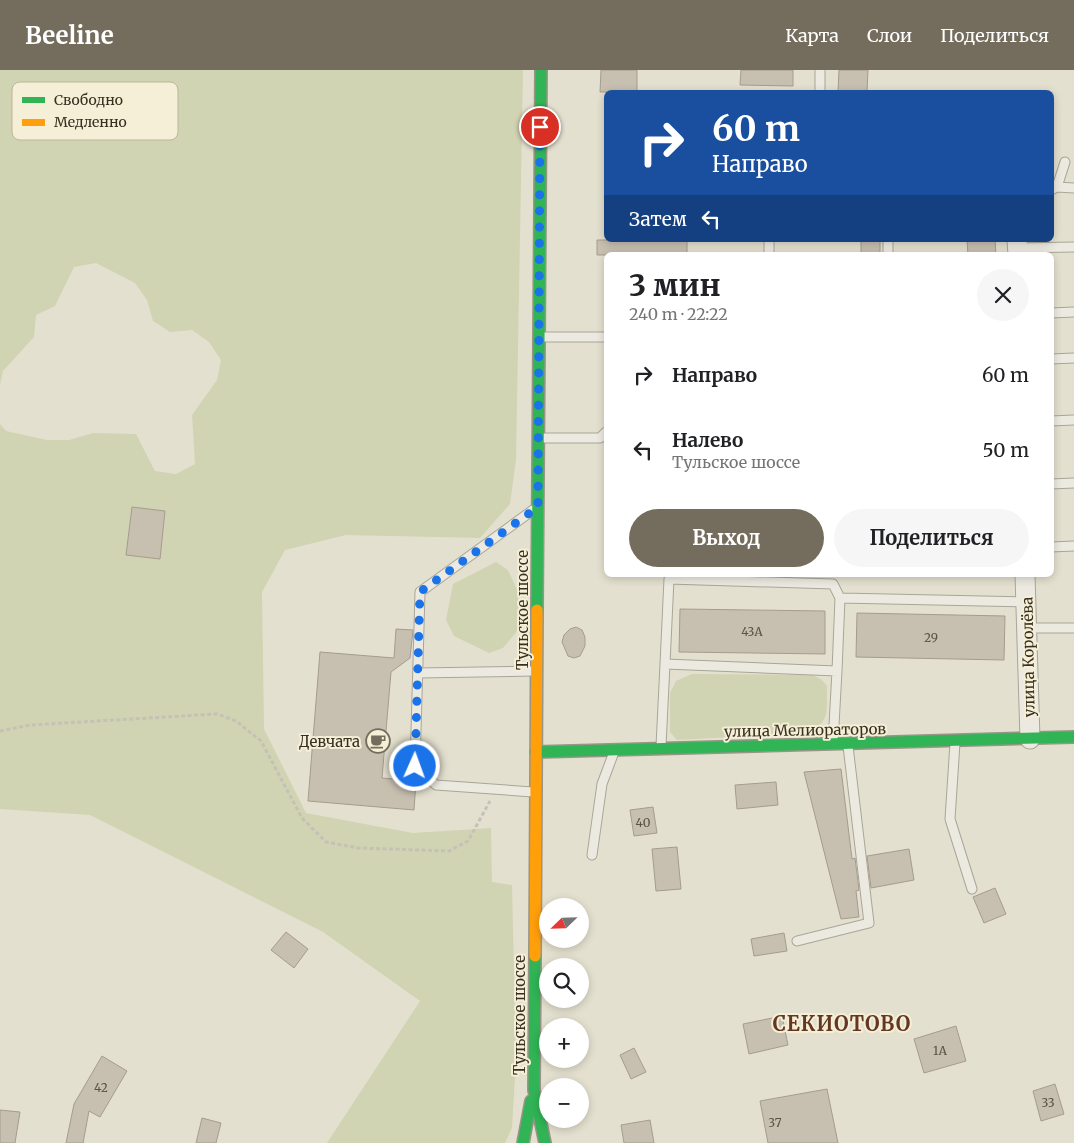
<!DOCTYPE html>
<html lang="ru">
<head>
<meta charset="utf-8">
<style>
	:root { --surface:#fff; --page:#f6f6f6; --text:#202124; --muted:#757577; --accent:#746d5d }
	body { margin:0; font-family:Merriweather,serif; background:var(--page); color:var(--text); height:100vh; display:flex; flex-direction:column; font-size:19px; white-space:nowrap }
	* { box-sizing:border-box; margin:0 }
	p { font-size:16px; color:var(--muted) }
	.icon { flex:none; width:28px; height:28px; fill:none; stroke:currentColor; stroke-width:2; stroke-linecap:round; stroke-linejoin:round }
	.map { position:relative; flex:1; overflow:hidden }
	.drawer { position:absolute; left:604px; top:182px; width:450px; height:325px; display:flex; flex-direction:column; background:var(--surface); border-radius:8px; box-shadow:0 2px 8px #0003 }
	.drawer>* { flex:none }
	.banner { position:absolute; left:604px; top:20px; width:450px; height:152px; border-radius:8px; box-shadow:0 2px 8px #0003; background:#1a4fa0; color:#fff; overflow:hidden }
	.needle { width:32px; rotate:247deg }
	.controls { position:absolute; left:539px; top:828px; display:grid; gap:10px }
	.controls a { display:grid; place-items:center; width:50px; height:50px; border-radius:50%; background:var(--surface); box-shadow:0 2px 8px #0003; font-size:25px }
	.pin { position:absolute; display:grid; place-items:center; width:42px; height:42px; color:#fff; margin:-21px; border:2px solid #fff; border-radius:50%; box-shadow:0 1px 5px #0007 }
	.me { position:absolute; width:55px; margin:-28px; rotate:2deg; stroke-linejoin:round; filter:drop-shadow(0 0 4px #0008) }
	.turn { display:flex; align-items:center; gap:18px; height:105px; padding:0 25px; font-size:22px }
	.turn .icon { width:65px; height:65px; stroke-width:2.5 }
	.turn b { display:block; font-size:35px; line-height:42px }
	.then { display:flex; align-items:center; height:48px; padding:0 25px; background:#0003; gap:10px; font-size:19px }
	.round { display:grid; place-items:center; flex:none; width:52px; height:52px; border-radius:26px; background:var(--page) }
	.head { display:flex; align-items:center; justify-content:space-between; height:85px; padding:0 25px }
	h1 { font-size:30px; font-weight:700; line-height:38px }
	.action { display:flex; gap:10px; margin-top:auto; padding:10px 25px }
	.action a { flex:1; height:58px; border-radius:30px; background:var(--accent); color:#fff; font-size:20px; font-weight:700; line-height:58px; text-align:center }
	.action a+a { background:var(--page); color:var(--text) }
	ul { padding:0; list-style:none }
	li { display:flex; align-items:center; gap:15px; height:75px; padding:0 25px }
	li div { flex:1 }
	li b { display:block; font-size:19px }
	li em { font-style:normal }
	header { display:flex; align-items:center; gap:30px; box-sizing:border-box; height:70px; padding:0 25px; background:var(--accent); color:#fff }
	header strong { font-size:24px }
	nav { display:flex; gap:28px; margin-inline-start:auto; font-size:18px }
	.map>svg:first-child { display:block }
</style>
</head>
<body>
<header>
<strong>Beeline</strong>
<nav><a>Карта</a><a>Слои</a><a>Поделиться</a></nav>
</header>
<div class="map">
<svg width="1074" height="1073" viewBox="0 0 1074 1073">
	<rect width="100%" height="100%" fill="#e4e0cf"/>
	<path fill="#d0d4b2" d="M 0,0 L 523,0 L 516,390 L 510,434 L 480,468 L 346,465 L 285,480 L 262,522 L 264,659 L 306,743 L 413,763 L 491,758 L 492,812 L 512,815 L 516,990 L 512,1058 L 505,1073 L 327,1073 L 420,931 L 323,862 L 90,745 L 0,739 L 0,354 L 6,361 L 47,370 L 69,370 L 93,363 L 136,364 L 155,401 L 176,404 L 195,394 L 192,345 L 217,310 L 221,290 L 209,272 L 192,260 L 170,262 L 153,251 L 147,230 L 135,213 L 96,193 L 74,197 L 55,236 L 36,245 L 34,267 L 3,301 L 0,315 Z
		M 496,492 L 508,500 L 518,522 L 518,560 L 503,578 L 489,583 L 454,566 L 446,550 L 453,514 Z
		M 692,604 L 813,605 L 822,610 L 827,616 C 826,639 832,651 808,663 L 677,670 L 670,662 L 670,623 L 676,611 Z"/>
	<path fill="#c7bfb0" stroke="#a49c8e" d="M 601,0 L 637,0 L 637,22 L 600,22 Z
		M 741,0 L 793,0 L 793,16 L 740,15 Z
		M 839,0 L 868,0 L 867,22 L 838,22 Z
		M 597,170 L 687,170 L 687,185 L 597,185 Z
		M 861,170 L 880,170 L 880,185 L 861,185 Z
		M 967,170 L 995,170 L 996,185 L 968,185 Z
		M 132,437 L 165,441 L 160,489 L 126,485 Z
		M 680,539 L 825,541 L 825,584 L 679,582 Z
		M 857,543 L 1005,546 L 1004,590 L 856,587 Z
		M 576,557 L 582,560 L 585,567 L 585,576 L 580,586 L 574,588 L 568,586 L 562,572 L 564,565 L 570,559 Z
		M 396,559 L 413,560 L 410,588 L 391,602 L 382,708 L 416,711 L 414,740 L 308,731 L 320,582 L 394,588 Z
		M 841,699 L 852,789 L 855,788 L 859,820 L 856,821 L 859,847 L 841,849 L 804,702 Z
		M 776,712 L 778,735 L 737,739 L 735,715 Z
		M 653,737 L 657,763 L 634,766 L 630,740 Z
		M 677,777 L 681,819 L 656,821 L 652,779 Z
		M 909,779 L 914,810 L 871,818 L 867,786 Z
		M 995,818 L 1006,844 L 984,853 L 973,827 Z
		M 286,862 L 308,879 L 294,898 L 271,880 Z
		M 784,863 L 787,881 L 754,886 L 751,869 Z
		M 782,946 L 788,975 L 749,984 L 743,954 Z
		M 956,956 L 966,991 L 924,1003 L 914,969 Z
		M 634,978 L 646,1002 L 631,1009 L 620,985 Z
		M 102,986 L 127,1001 L 100,1047 L 89,1041 L 83,1073 L 66,1073 L 74,1034 Z
		M 1055,1014 L 1064,1044 L 1041,1051 L 1033,1021 Z
		M 827,1019 L 838,1073 L 768,1073 L 760,1031 Z
		M 0,1040 L 20,1042 L 15,1073 L 0,1073 Z
		M 202,1048 L 221,1053 L 216,1073 L 196,1073 Z
		M 650,1050 L 654,1073 L 624,1073 L 621,1055 Z"/>
	<g fill="none" stroke-linecap="round" stroke-linejoin="round">
		<g stroke="#a9a598" stroke-width="11">
			<path id="lane" d="M 820,22 L 820,0
				M 1057,117 L 1065,92
				M 1051,120 L 1057,117 L 1074,118
				M 888,170 L 888,185
				M 1017,178 L 1074,177
				M 769,185 L 769,170
				M 1051,243 L 1074,242
				M 542,267 L 606,267
				M 1051,289 L 1074,288
				M 1051,351 L 1074,350
				M 542,368 L 600,368 L 606,362
				M 1051,414 L 1074,413
				M 1051,477 L 1074,476
				M 840,528 L 1026,532
				M 1027,558 L 1074,558
				M 665,594 L 669,509 L 833,514 L 840,528 L 837,601
				M 418,603 L 534,601
				M 955,673 L 950,749 L 972,819
				M 661,676 L 665,594 L 837,601 L 833,673
				M 533,722 L 436,715 L 415,696 L 420,522 L 533,440
				M 592,785 L 602,714 L 614,682
				M 797,871 L 869,853 L 848,676"/>
		</g>
		<g stroke="#a9a598" stroke-width="21">
			<path id="street" d="M 1017,170 L 1018,185
				M 1025,505 L 1030,669"/>
		</g>
		<g stroke="#999488" stroke-width="14">
			<path id="fast" d="M 537,540 L 541,0
				M 536,682 L 1074,667
				M 535,886 L 534,1020 L 545,1073
				M 523,1073 L 531,1031"/>
		</g>
		<g stroke="#999488" stroke-width="14">
			<path id="slow" d="M 535,886 L 537,540"/>
		</g>
		<path stroke="#c5c1b7" stroke-width="3" stroke-dasharray="4 2.5" stroke-linecap="butt" d="M 0,661 L 30,655 L 217,644 L 236,651 L 261,671 L 302,748 L 326,772 L 358,778 L 449,781 L 468,771 L 490,731"/>
		<use href="#lane" stroke="#eceae0" stroke-width="9"/>
		<use href="#street" stroke="#eceae0" stroke-width="19"/>
		<use href="#fast" stroke="#30b455" stroke-width="11"/>
		<use href="#slow" stroke="#ff9f0a" stroke-width="11"/>
	</g>
	<g fill="none" stroke-linecap="round" stroke-linejoin="round">
		<path stroke="#1a73e8" stroke-width="9" stroke-dasharray="0 16.2" d="M 415,696 L 420,522 L 538,437 L 540,57"/>
	</g>
	<defs>
		<g id="cafe-ring" transform="scale(1.25)"><circle r="9.5" fill="#f4efd6" stroke="#746d5d" stroke-width="1.5"/><path d="M-5.5-4.5H6V0H3Q3 3.5 0 3.5H-2.5Q-5.5 3.5-5.5 0ZM3-3.2v2h1.7v-2ZM-6 4.5H4V6H-6Z" fill="#746d5d"/></g>
	</defs>
	<g fill-rule="evenodd">
		<use href="#cafe-ring" x="378" y="671"/>
	</g>
	<g text-anchor="middle" dominant-baseline="central" stroke-width="4" stroke-linejoin="round" paint-order="stroke">
		<g font-size="12" fill="#5c5344">
			<text x="752" y="561">43А</text>
			<text x="931" y="567">29</text>
			<text x="643" y="752">40</text>
			<text x="940" y="980">1А</text>
			<text x="101" y="1017">42</text>
			<text x="1048" y="1032">33</text>
			<text x="775" y="1052">37</text>
		</g>
		<g font-size="15" fill="#382f20" stroke="#f4efd6">
			<text transform="translate(522 540) rotate(-90)">Тульское шоссе</text>
			<text transform="translate(1028 587) rotate(-91)">улица Королёва</text>
			<text transform="translate(805 660) rotate(-1)">улица Мелиораторов</text>
			<text transform="translate(519 945) rotate(-90)">Тульское шоссе</text>
		</g>
		<g font-size="15" fill="#382f20" stroke="#f4efd6" text-anchor="end">
			<text x="360" y="671">Девчата</text>
		</g>
		<g font-size="20" font-weight="bold" letter-spacing="1" fill="#633722" stroke="#f4efd6">
			<text x="842" y="953">СЕКИОТОВО</text>
		</g>
	</g>
	<rect x="12" y="12" width="166" height="58" rx="8" fill="#f4efd6" stroke="#bcb59f" stroke-width="1"/>
	<rect x="22" y="27" width="23" height="6" fill="#30b455"/>
	<rect x="22" y="49" width="23" height="7" fill="#ff9f0a"/>
	<g font-size="14" fill="#382f20">
		<text x="54" y="35">Свободно</text>
		<text x="54" y="57">Медленно</text>
	</g>
</svg>
<div class="controls">
<a><svg class="needle" viewBox="-14 -14 28 28"><path d="M0-13l5 13h-10z" fill="#e53935"/><path d="M0 13l5-13h-10z" fill="#757577"/></svg></a>
<a><svg class="icon" aria-label="search" viewBox="0 0 24 24"><circle cx="10" cy="10" r="6"/><path d="M15 15l6 6"/></svg></a>
<a>+</a>
<a>−</a>
</div>
<div class="pin" style="left:540px;top:57px;background:#d93025"><svg class="icon" aria-label="arrive" viewBox="0 0 24 24"><path d="M6 21V4h12l-3 4 3 4H6"/></svg></div>
<svg class="me" style="left:415px;top:696px" viewBox="-20 -20 40 40"><circle r="17" fill="#1a73e8" stroke="#fff" stroke-width="3"/><path d="M0-11L8 9 0 5-8 9z" fill="#fff"/></svg>
<div class="banner">
<div class="turn"><svg class="icon" aria-label="right" viewBox="0 0 24 24"><path d="M7 20v-9h11M14 6l5 5-5 5"/></svg><div><b>60 m</b>Направо</div></div>
<div class="then">Затем<svg class="icon" aria-label="left" viewBox="0 0 24 24"><path d="M17 20v-9H6M10 6l-5 5 5 5"/></svg></div>
</div>
<section class="drawer">
<div class="head"><div><h1>3 мин</h1><p>240 m · 22:22</p></div><a class="round"><svg class="icon" aria-label="close" viewBox="0 0 24 24"><path d="M6 6l12 12M18 6L6 18"/></svg></a></div>
<ul>
<li><svg class="icon" aria-label="right" viewBox="0 0 24 24"><path d="M7 20v-9h11M14 6l5 5-5 5"/></svg><div><b>Направо</b></div><em>60 m</em></li>
<li><svg class="icon" aria-label="left" viewBox="0 0 24 24"><path d="M17 20v-9H6M10 6l-5 5 5 5"/></svg><div><b>Налево</b><p>Тульское шоссе</p></div><em>50 m</em></li>
</ul>
<div class="action"><a>Выход</a><a>Поделиться</a></div>
</section>
</div>
</body>
</html>
